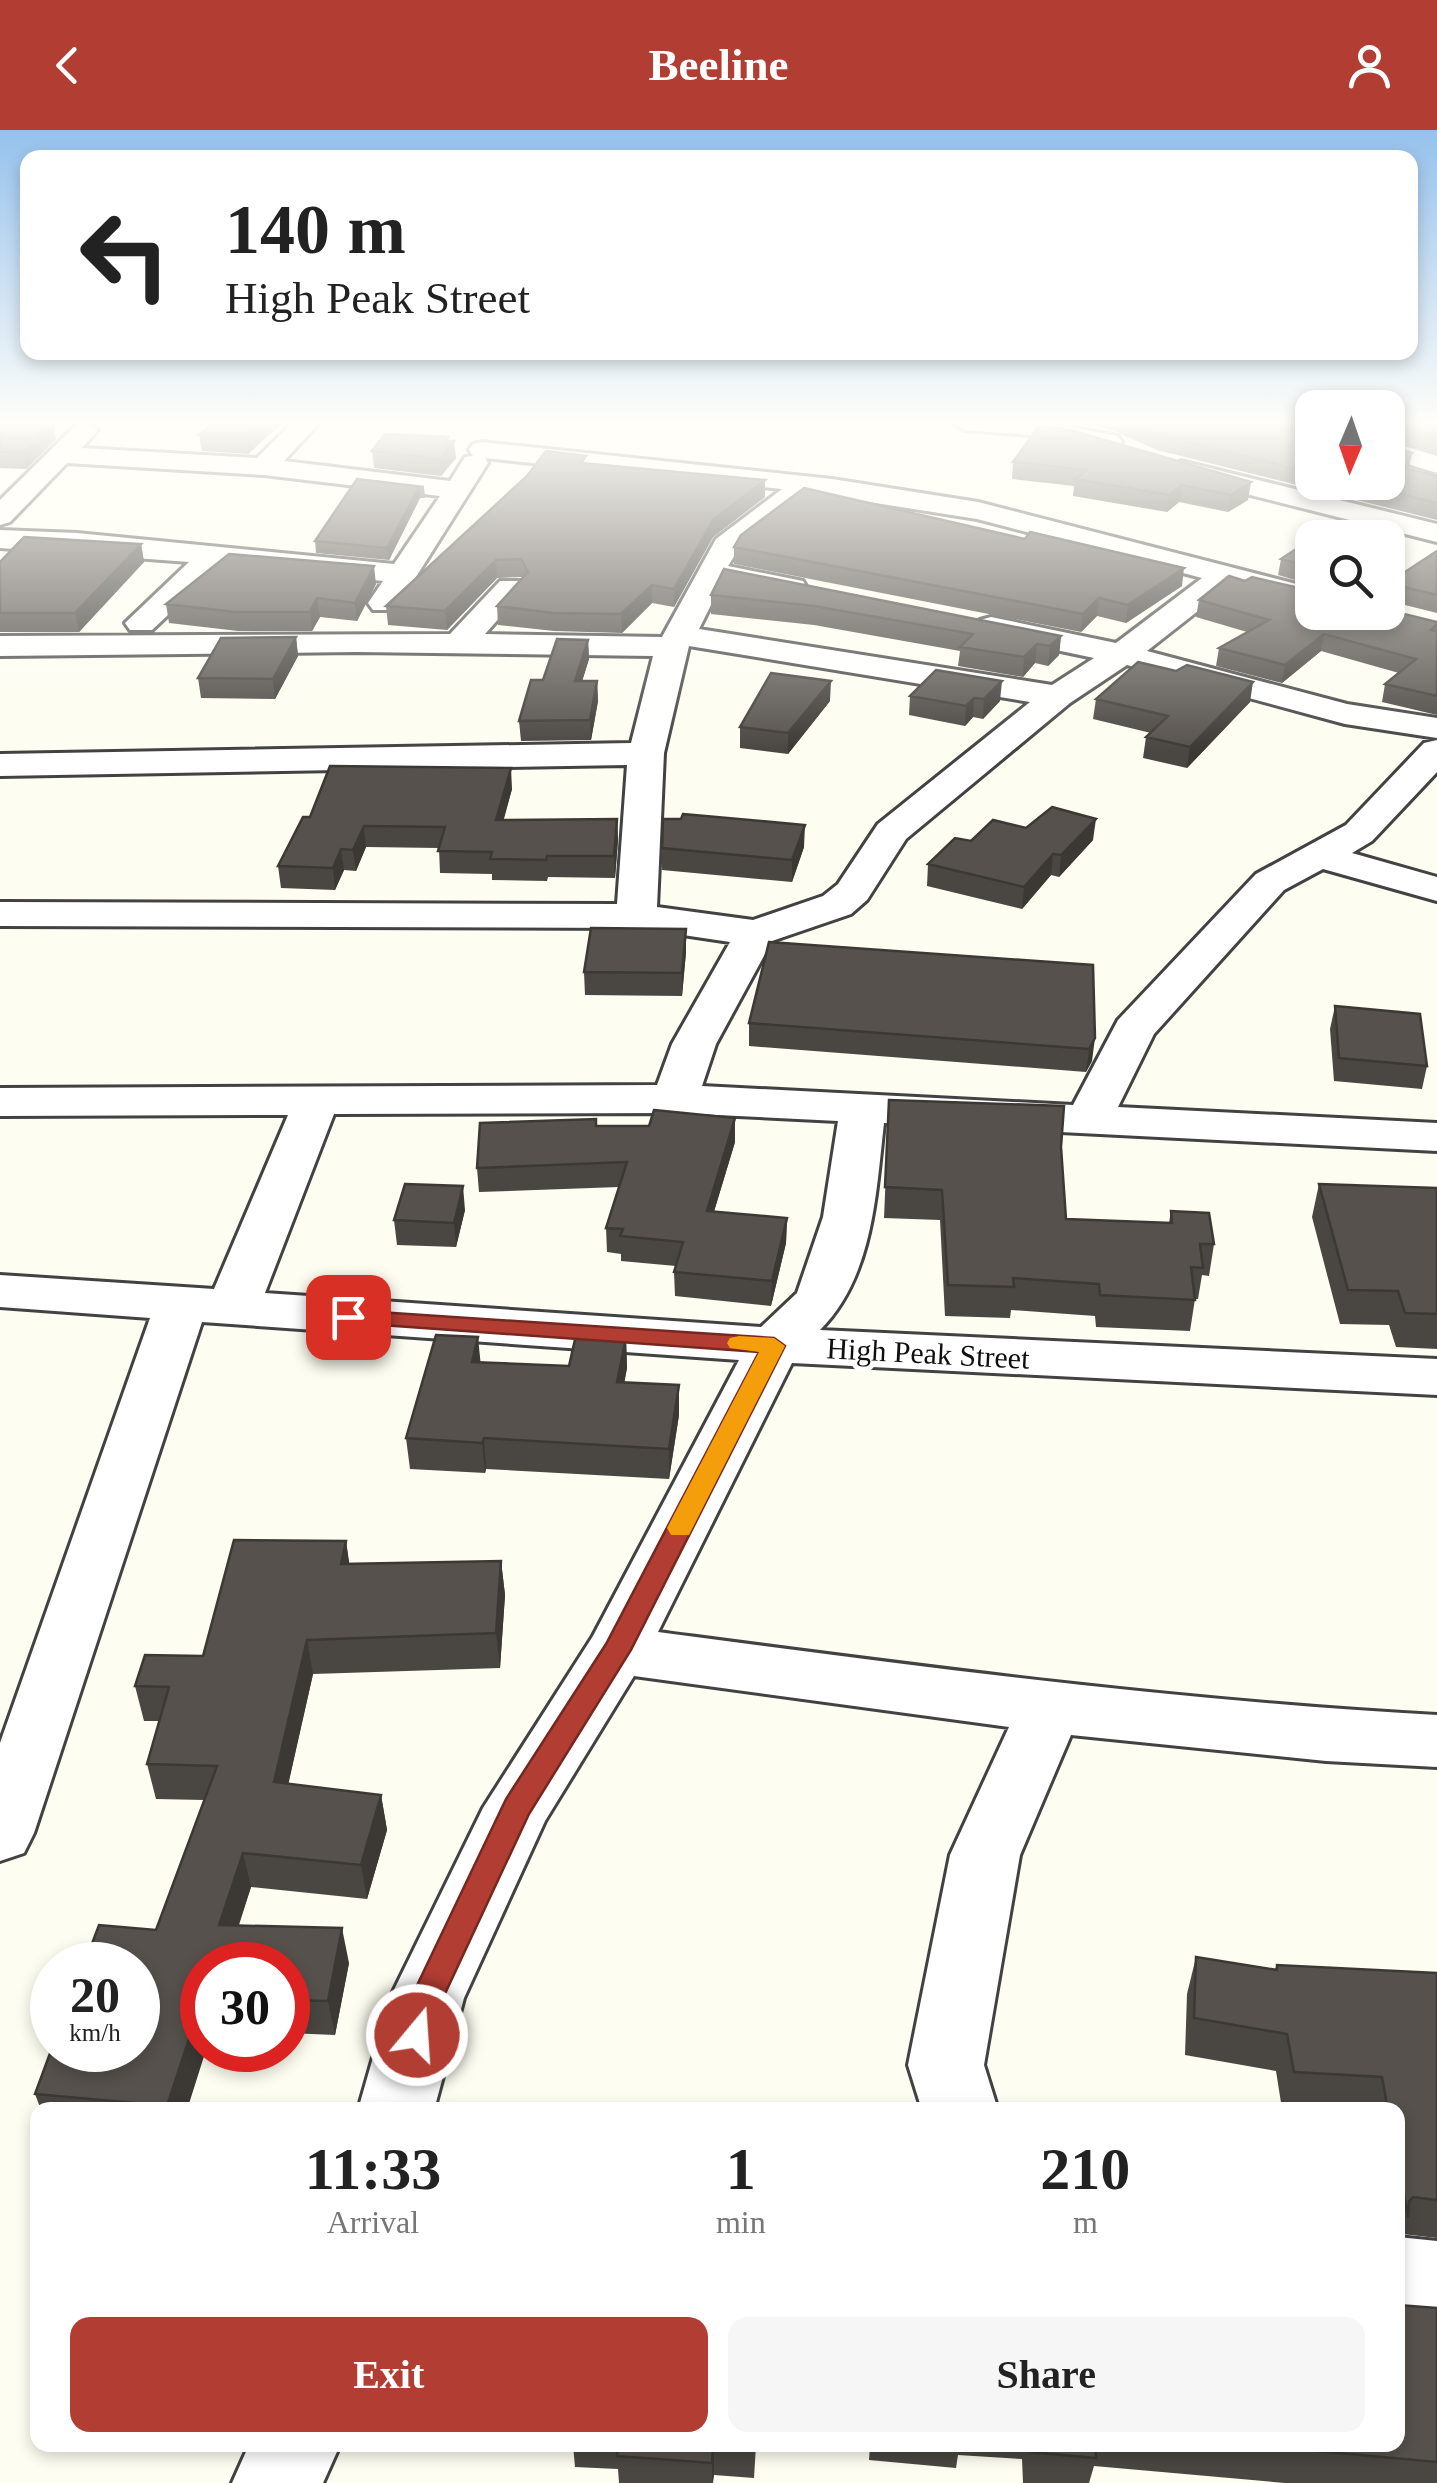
<!DOCTYPE html>
<html lang="en">
<head>
<meta charset="utf-8">
<style>
	:root { --surface:#fff; --page:#f6f6f6; --text:#222; --muted:#767676; --accent:#b23d33 }
	body { margin:0; font-family:Georgia,serif; background:var(--page); color:var(--text); height:100vh; display:flex; flex-direction:column; font-size:38px; white-space:nowrap }
	* { box-sizing:border-box; margin:0 }
	p { font-size:32px; color:var(--muted) }
	.icon { flex:none; width:55px; height:55px; fill:none; stroke:currentColor; stroke-width:2; stroke-linecap:round; stroke-linejoin:round }
	.map { position:relative; flex:1; overflow:hidden }
	.details { position:absolute; left:30px; top:1972px; width:1375px; height:350px; display:flex; flex-direction:column; background:var(--surface); border-radius:20px; box-shadow:0 5px 15px #0003 }
	.details>* { flex:none }
	.banner { position:absolute; left:20px; top:20px; width:1398px; height:210px; border-radius:20px; box-shadow:0 5px 15px #0003; background:#fff; color:var(--text); overflow:hidden }
	.needle { width:65px; rotate:182deg }
	.buttons { position:absolute; left:1295px; top:260px; display:grid; gap:20px }
	.buttons a { display:grid; place-items:center; width:110px; height:110px; border-radius:20px; background:var(--surface); box-shadow:0 5px 15px #0003; font-size:50px }
	.speed { position:absolute; left:30px; top:1812px; display:flex; gap:20px; font-size:50px; font-weight:700; text-align:center }
	.speed>* { display:grid; place-content:center; width:130px; height:130px; border-radius:50%; background:var(--surface); box-shadow:0 5px 15px #0003; line-height:1 }
	.speed small { font-size:25px; font-weight:400 }
	.speed .limit { border:15px solid #d22; background:#fff; color:#111 }
	.pin { position:absolute; display:grid; place-items:center; width:85px; height:85px; color:#fff; margin:-42px; border-radius:20px; box-shadow:0 5px 15px #0006 }
	.me { position:absolute; width:110px; margin:-55px; rotate:18deg; stroke-linejoin:round; filter:drop-shadow(0 0 8px #0008) }
	.turn { display:flex; align-items:center; gap:35px; height:210px; padding:0 40px; font-size:45px }
	.turn .icon { width:130px; height:130px; stroke-width:2.5 }
	.turn b { display:block; font-size:70px; line-height:85px }
	.eta { display:flex; justify-content:space-evenly; align-items:center; height:170px; text-align:center }
	.eta b { font-size:60px; font-weight:800; line-height:70px }
	.cta { display:flex; gap:20px; margin-top:auto; padding:20px 40px }
	.cta a { flex:1; height:115px; border-radius:20px; background:var(--accent); color:#fff; font-size:40px; font-weight:800; line-height:115px; text-align:center }
	.cta a+a { background:var(--page); color:var(--text) }
	header { display:flex; justify-content:space-between; align-items:center; height:130px; padding:0 40px; background:var(--accent); color:#fff; font-size:45px; font-weight:800 }
	.map>svg:first-child { display:block }
</style>
</head>
<body>
<header><svg class="icon" aria-label="back" viewBox="0 0 24 24"><path d="M15 5l-7 7 7 7"/></svg>Beeline<svg class="icon" aria-label="person" viewBox="0 0 24 24"><circle cx="12" cy="8" r="4"/><path d="M4 21q1-7 8-7t8 7"/></svg></header>
<div class="map">
<svg width="1437" height="2353" viewBox="0 0 1437 2353">
	<rect width="100%" height="100%" fill="#fefdf1"/>
	<g fill="none" stroke-linecap="round" stroke-linejoin="round">
		<g stroke="#424242" stroke-width="6">
			<path id="minor" d="M 85,292 L 98,300 L 82,318 L 257,328 L 293,292 L 320,292 L 284,331 L 450,351 L 465,327 L 473,326 L 469,320 L 473,314 L 482,312 L 832,349 L 978,372 L 1312,458 L 1312,476 L 1231,455 L 1147,521 L 1347,574 L 1437,588 L 1437,608 L 1345,594 L 1127,535 L 1070,573 L 906,709 L 867,770 L 851,784 L 772,811 L 716,914 L 702,956 L 1073,975 L 1118,890 L 1256,744 L 1346,695 L 1424,613 L 1437,610 L 1437,642 L 1372,711 L 1352,723 L 1437,747 L 1437,771 L 1323,739 L 1284,760 L 1154,904 L 1118,977 L 1437,993 L 1437,1021 L 884,993 C 876,1064 873,1147 820,1200 L 1437,1229 L 1437,1265 L 792,1233 L 658,1502 C 917,1536 1176,1571 1437,1585 L 1437,1637 L 1326,1631 L 1071,1605 L 1020,1725 L 984,1935 L 998,1980 L 922,1980 L 908,1935 L 950,1725 L 1009,1597 L 634,1546 L 545,1691 L 464,1868 L 434,1980 L 358,1980 L 390,1868 L 483,1678 L 593,1506 L 739,1230 L 202,1192 L 34,1703 L 24,1723 L 0,1731 L 0,1613 L 150,1188 L 0,1177 L 0,1145 L 214,1159 L 288,985 L 0,986 L 0,958 L 657,955 L 672,914 L 730,812 L 636,798 L 0,796 L 0,772 L 617,774 L 627,635 L 0,646 L 0,624 L 631,613 L 653,526 L 357,522 L 0,526 L 0,506 L 450,504 L 500,451 L 522,451 L 526,458 L 485,504 L 662,507 L 716,409 L 782,359 L 485,328 L 488,333 L 395,480 L 373,480 L 368,473 L 383,451 L 221,435 L 152,500 L 130,500 L 125,493 L 189,432 L 0,418 L 0,400 L 77,403 L 394,434 L 440,366 L 264,345 L 67,333 L 10,392 L 0,395 L 0,370 L 76,295 ZM 812,363 L 977,389 L 1202,448 L 1116,513 L 991,487 L 980,490 L 975,497 L 980,504 L 1094,528 L 1052,555 L 699,499 L 722,453 L 792,467 L 803,465 L 807,458 L 803,451 L 728,436 L 738,420 ZM 689,516 L 1030,572 L 878,694 L 838,754 L 823,766 L 753,790 L 657,777 L 664,623 ZM 675,983 L 838,991 L 823,1087 L 797,1163 L 761,1197 L 265,1163 L 334,984 Z
				M 951,292 L 1043,292 L 1118,306 L 1122,312 L 1109,320 L 1030,305 L 964,300 Z
				M 1388,311 L 1437,326 L 1437,343 L 1388,328 Z
				M 1181,331 L 1437,394 L 1437,412 L 1171,345 L 1167,339 Z
				M 1398,2107 L 1437,2111 L 1437,2191 L 1398,2187 Z
				M 249,2315 L 340,2315 L 323,2353 L 232,2353 Z"/>
		</g>
		<use href="#minor" fill="#fff" fill-rule="evenodd"/>
	</g>
	<path fill="#4a4641" d="M 0,292 L 56,309 L 26,339 L 0,338 Z
		M 283,292 L 248,324 L 202,321 L 199,305 Z
		M 1065,292 L 1312,292 L 1312,352 L 1388,352 L 1388,292 L 1437,292 L 1437,323 L 1388,309 L 1388,315 L 1412,323 L 1407,339 L 1437,346 L 1437,390 L 1157,320 L 1109,299 Z
		M 1039,296 L 1248,370 L 1228,382 L 1179,372 L 1167,382 L 1073,366 L 1074,356 L 1012,349 L 1013,332 Z
		M 448,311 L 456,328 L 441,346 L 374,338 L 372,321 Z
		M 586,333 L 765,367 L 713,407 L 674,477 L 652,473 L 622,503 L 554,501 L 498,495 L 497,476 L 522,447 L 497,448 L 447,500 L 388,495 L 386,476 Z
		M 357,349 L 424,357 L 425,368 L 420,368 L 389,430 L 316,423 L 315,411 Z
		M 141,414 L 144,432 L 79,502 L 0,502 L 0,432 Z
		M 734,417 L 1182,456 L 1126,493 L 1097,486 L 1081,502 L 734,434 Z
		M 1312,421 L 1312,455 L 1278,445 L 1281,429 Z
		M 1437,421 L 1437,483 L 1389,471 L 1388,473 L 1388,438 L 1405,442 Z
		M 724,439 L 1061,506 L 1059,525 L 1048,536 L 1035,533 L 1023,547 L 958,536 L 960,521 L 814,495 L 711,484 L 711,465 Z
		M 1245,451 L 1437,492 L 1437,585 L 1382,572 L 1385,554 L 1399,543 L 1321,521 L 1282,553 L 1216,536 L 1219,518 L 1247,502 L 1196,487 L 1199,470 Z
		M 376,454 L 357,491 L 320,487 L 312,501 L 238,501 L 169,493 L 166,474 Z
		M 296,507 L 298,526 L 275,569 L 201,568 L 198,548 Z
		M 588,510 L 589,529 L 582,551 L 597,551 L 598,571 L 591,610 L 521,611 L 519,591 L 543,550 Z
		M 936,540 L 1000,571 L 983,589 L 973,587 L 965,596 L 909,585 L 910,566 Z
		M 1176,541 L 1250,572 L 1187,638 L 1143,628 L 1146,607 L 1151,603 L 1093,589 L 1096,569 Z
		M 830,571 L 788,624 L 740,618 L 740,597 Z
		M 512,659 L 503,690 L 617,689 L 618,710 L 615,748 L 548,747 L 547,751 L 492,750 L 492,744 L 440,743 L 439,718 L 366,717 L 356,741 L 344,740 L 335,760 L 281,758 L 278,736 L 310,687 Z
		M 1026,698 L 1093,710 L 1059,747 L 1051,745 L 1022,779 L 927,756 L 928,734 L 971,711 Z
		M 804,717 L 792,752 L 662,740 L 662,718 Z
		M 686,822 L 682,866 L 585,865 L 584,842 Z
		M 1093,835 L 1092,931 L 1086,942 L 749,916 L 749,893 Z
		M 1335,876 L 1427,936 L 1422,959 L 1334,951 L 1330,899 Z
		M 889,970 L 1061,1017 L 1066,1089 L 1169,1093 L 1171,1081 L 1214,1114 L 1209,1146 L 1202,1145 L 1198,1169 L 1195,1169 L 1190,1201 L 1096,1197 L 1095,1186 L 1011,1180 L 1010,1188 L 945,1186 L 940,1090 L 884,1088 Z
		M 596,996 L 735,1012 L 714,1081 L 787,1088 L 786,1113 L 771,1176 L 675,1166 L 674,1142 L 676,1136 L 621,1131 L 621,1124 L 607,1122 L 606,1098 L 619,1057 L 479,1062 L 477,1038 Z
		M 1319,1054 L 1437,1058 L 1437,1219 L 1396,1217 L 1389,1195 L 1340,1194 L 1312,1087 Z
		M 465,1080 L 456,1117 L 397,1115 L 394,1090 Z
		M 626,1208 L 627,1238 L 624,1252 L 679,1285 L 669,1349 L 486,1339 L 485,1343 L 410,1339 L 406,1308 L 480,1232 L 569,1236 Z
		M 346,1411 L 349,1434 L 501,1431 L 505,1465 L 500,1538 L 313,1544 L 288,1654 L 381,1665 L 387,1700 L 367,1769 L 251,1757 L 239,1795 L 349,1833 L 335,1905 L 288,1903 L 288,1835 L 202,1835 L 187,1980 L 41,1980 L 35,1964 L 156,1800 L 204,1670 L 156,1669 L 147,1634 L 159,1591 L 144,1591 L 135,1556 L 203,1526 Z
		M 1196,1827 L 1275,1839 L 1277,1835 L 1437,1843 L 1437,2108 L 1402,2104 L 1398,2114 L 1398,1980 L 1282,1979 L 1276,1941 L 1185,1925 L 1187,1864 Z
		M 1437,2178 L 1437,2353 L 1285,2353 L 1094,2336 L 1089,2353 L 1023,2353 L 1022,2329 L 958,2325 L 956,2338 L 869,2330 L 870,2315 L 1398,2315 Z
		M 573,2315 L 756,2315 L 754,2348 L 714,2345 L 713,2353 L 619,2353 L 618,2339 L 575,2337 Z"/>
	<path fill="#3c3935" d="M 263,292 L 283,292 L 248,324 L 246,307 Z
		M 53,294 L 56,309 L 26,339 L 23,323 Z
		M 448,307 L 449,318 L 454,311 L 456,328 L 441,346 L 440,329 L 445,311 Z
		M 1412,323 L 1409,338 L 1388,349 L 1388,334 Z
		M 765,350 L 765,367 L 713,407 L 674,477 L 674,459 L 713,390 Z
		M 1251,352 L 1248,370 L 1228,382 L 1231,365 Z
		M 1182,355 L 1179,372 L 1167,382 L 1169,365 Z
		M 419,357 L 420,368 L 389,430 L 387,418 Z
		M 141,414 L 144,432 L 79,502 L 75,483 Z
		M 496,430 L 497,448 L 447,500 L 445,481 Z
		M 374,436 L 376,454 L 357,491 L 355,473 Z
		M 1184,438 L 1182,456 L 1126,493 L 1128,475 Z
		M 1392,454 L 1389,471 L 1388,473 L 1388,461 Z
		M 652,455 L 652,473 L 622,503 L 621,484 Z
		M 317,468 L 320,487 L 312,501 L 310,482 Z
		M 1099,468 L 1097,486 L 1081,502 L 1083,484 Z
		M 1324,504 L 1321,521 L 1282,553 L 1285,535 Z
		M 1061,506 L 1059,525 L 1048,536 L 1050,516 Z
		M 296,507 L 298,526 L 275,569 L 273,549 Z
		M 588,510 L 589,529 L 576,571 L 575,551 Z
		M 1037,514 L 1035,533 L 1023,547 L 1024,527 Z
		M 597,551 L 598,571 L 591,610 L 590,590 Z
		M 831,551 L 830,571 L 788,624 L 788,603 Z
		M 1002,551 L 1000,571 L 983,589 L 984,569 Z
		M 1253,552 L 1250,572 L 1187,638 L 1190,617 Z
		M 974,568 L 973,587 L 965,596 L 966,576 Z
		M 511,638 L 512,659 L 498,711 L 496,690 Z
		M 617,689 L 618,710 L 615,748 L 614,726 Z
		M 1096,689 L 1093,710 L 1059,747 L 1061,725 Z
		M 805,695 L 804,717 L 792,752 L 792,730 Z
		M 364,696 L 366,717 L 356,741 L 353,720 Z
		M 341,719 L 344,740 L 335,760 L 333,738 Z
		M 1053,724 L 1051,745 L 1022,779 L 1024,757 Z
		M 686,799 L 686,822 L 682,866 L 682,843 Z
		M 1095,908 L 1092,931 L 1086,942 L 1089,919 Z
		M 735,988 L 735,1012 L 707,1105 L 707,1081 Z
		M 463,1056 L 465,1080 L 456,1117 L 454,1093 Z
		M 787,1088 L 786,1113 L 771,1176 L 772,1151 Z
		M 478,1207 L 481,1237 L 472,1232 Z
		M 626,1208 L 627,1238 L 619,1282 L 617,1252 Z
		M 679,1255 L 679,1285 L 669,1349 L 669,1319 Z
		M 484,1308 L 486,1339 L 485,1343 L 482,1313 Z
		M 346,1411 L 351,1445 L 341,1434 Z
		M 501,1431 L 505,1465 L 500,1538 L 496,1503 Z
		M 307,1510 L 313,1544 L 281,1687 L 274,1652 Z
		M 381,1665 L 387,1700 L 367,1769 L 361,1735 Z
		M 243,1723 L 251,1757 L 227,1829 L 219,1795 Z
		M 342,1798 L 349,1833 L 335,1905 L 328,1871 Z
		M 202,1869 L 202,1920 L 206,1920 L 187,1980 L 168,1980 L 167,1976 Z
		M 714,2315 L 714,2345 L 712,2353 L 712,2333 Z"/>
	<path fill="#56514c" stroke="#3c3935" stroke-width="2.5" d="M 0,292 L 22,292 L 53,294 L 23,323 L 0,322 Z
		M 215,292 L 263,292 L 246,307 L 199,305 Z
		M 1127,292 L 1312,292 L 1312,343 L 1159,305 Z
		M 1388,292 L 1437,292 L 1437,307 L 1389,293 L 1388,315 L 1412,323 L 1388,334 L 1437,346 L 1437,373 L 1352,352 L 1388,352 Z
		M 1039,296 L 1063,298 L 1251,352 L 1231,365 L 1182,355 L 1169,365 L 1075,349 L 1087,340 L 1013,332 Z
		M 385,304 L 448,307 L 445,311 L 454,311 L 440,329 L 372,321 Z
		M 546,321 L 586,326 L 581,333 L 765,350 L 713,390 L 674,459 L 652,455 L 621,484 L 553,483 L 497,476 L 528,442 L 521,429 L 496,430 L 445,481 L 386,476 L 527,346 Z
		M 357,349 L 424,357 L 419,357 L 387,418 L 315,411 Z
		M 804,358 L 1025,409 L 1030,402 L 1184,438 L 1128,475 L 1099,468 L 1083,484 L 734,417 L 741,405 Z
		M 24,407 L 141,414 L 75,483 L 0,483 L 0,432 Z
		M 1299,417 L 1312,421 L 1312,437 L 1281,429 Z
		M 1437,421 L 1437,465 L 1392,454 L 1388,461 L 1388,438 L 1405,442 Z
		M 229,424 L 374,436 L 355,473 L 317,468 L 310,482 L 235,482 L 166,474 Z
		M 724,439 L 1061,506 L 1050,516 L 1037,514 L 1024,527 L 960,517 L 973,504 L 814,476 L 711,465 Z
		M 1229,446 L 1245,451 L 1252,447 L 1312,461 L 1312,482 L 1388,482 L 1388,480 L 1437,492 L 1437,494 L 1431,500 L 1437,501 L 1437,566 L 1385,554 L 1416,529 L 1324,504 L 1285,535 L 1219,518 L 1269,490 L 1199,470 Z
		M 296,507 L 273,549 L 198,548 L 221,508 Z
		M 557,509 L 588,510 L 575,551 L 597,551 L 590,590 L 519,591 L 531,550 L 543,550 Z
		M 1138,532 L 1176,541 L 1187,535 L 1253,552 L 1190,617 L 1146,607 L 1168,586 L 1096,569 Z
		M 936,540 L 1002,551 L 984,569 L 974,568 L 966,576 L 910,566 Z
		M 771,543 L 831,551 L 788,603 L 740,597 Z
		M 330,636 L 511,638 L 496,690 L 617,689 L 614,726 L 547,726 L 546,730 L 490,729 L 492,722 L 438,721 L 445,697 L 364,696 L 353,720 L 341,719 L 333,738 L 278,736 L 303,687 L 310,687 Z
		M 1052,677 L 1096,689 L 1061,725 L 1053,724 L 1024,757 L 928,734 L 955,708 L 971,711 L 993,690 L 1026,698 Z
		M 683,684 L 805,695 L 792,730 L 662,718 L 663,689 L 681,689 Z
		M 591,798 L 686,799 L 682,843 L 584,842 Z
		M 769,812 L 1093,835 L 1095,908 L 1089,919 L 749,893 Z
		M 1335,876 L 1420,884 L 1427,936 L 1339,928 Z
		M 889,970 L 1064,976 L 1061,1017 L 1066,1089 L 1172,1093 L 1171,1081 L 1209,1083 L 1214,1114 L 1200,1114 L 1203,1138 L 1191,1137 L 1195,1170 L 1100,1165 L 1099,1154 L 1013,1148 L 1014,1157 L 948,1155 L 942,1060 L 885,1057 Z
		M 654,980 L 735,988 L 707,1081 L 787,1088 L 772,1151 L 674,1142 L 683,1112 L 620,1106 L 623,1099 L 606,1098 L 627,1032 L 477,1038 L 480,993 L 596,989 L 596,996 L 649,996 Z
		M 405,1054 L 463,1056 L 454,1093 L 394,1090 Z
		M 1319,1054 L 1437,1058 L 1437,1184 L 1405,1183 L 1398,1161 L 1348,1160 Z
		M 436,1205 L 478,1207 L 472,1232 L 569,1236 L 576,1205 L 626,1208 L 617,1252 L 679,1255 L 669,1319 L 484,1308 L 482,1313 L 406,1308 Z
		M 234,1410 L 346,1411 L 341,1434 L 501,1431 L 496,1503 L 307,1510 L 274,1652 L 381,1665 L 361,1735 L 243,1723 L 219,1795 L 342,1798 L 328,1871 L 288,1870 L 288,1835 L 202,1835 L 202,1869 L 167,1976 L 35,1964 L 52,1918 L 52,1920 L 138,1920 L 138,1835 L 84,1835 L 99,1795 L 156,1800 L 217,1636 L 147,1634 L 169,1557 L 135,1556 L 145,1525 L 203,1526 Z
		M 1196,1827 L 1277,1840 L 1277,1835 L 1437,1843 L 1437,2070 L 1413,2067 L 1409,2071 L 1408,2087 L 1398,2031 L 1398,1980 L 1388,1980 L 1382,1947 L 1294,1942 L 1287,1904 L 1194,1888 Z
		M 1398,2175 L 1437,2178 L 1437,2332 L 1251,2315 L 1398,2315 Z
		M 618,2315 L 713,2315 L 712,2333 L 617,2326 Z
		M 1030,2315 L 1095,2315 L 1096,2328 L 1030,2322 Z"/>
	<linearGradient id="sky" x2="0" y2="1"><stop stop-color="#95c1ec"/><stop offset="0.47" stop-color="#fffef9"/><stop offset="1" stop-color="#fffef9" stop-opacity="0"/></linearGradient>
	<rect width="1437" height="621" fill="url(#sky)"/>
	<path fill="#b23d33" stroke="#742821" stroke-width="2.5" d="M 348,1180 L 774,1208 L 785,1216 L 631,1520 L 529,1684 L 443,1868 L 428,1915 L 417,1920 L 405,1915 L 401,1905 L 411,1868 L 506,1669 L 606,1514 L 759,1222 L 340,1192 L 337,1187 Z"/>
	<path fill="#f59e0b" d="M 739,1206 L 774,1208 L 785,1216 L 689,1405 L 671,1405 L 667,1398 L 759,1222 L 730,1218 L 727,1213 L 730,1208 Z"/>
	<g text-anchor="middle" dominant-baseline="central" stroke-width="10" stroke-linejoin="round" paint-order="stroke">
		<g font-size="30" fill="#0f0f0f" stroke="#fff">
			<text transform="translate(928 1223) rotate(3)">High Peak Street</text>
		</g>
	</g>
</svg>
<div class="buttons">
<a><svg class="needle" viewBox="-14 -14 28 28"><path d="M0-13l5 13h-10z" fill="#e53935"/><path d="M0 13l5-13h-10z" fill="#767676"/></svg></a>
<a><svg class="icon" aria-label="search" viewBox="0 0 24 24"><circle cx="10" cy="10" r="6"/><path d="M15 15l6 6"/></svg></a>
</div>
<div class="speed"><div>20<small>km/h</small></div><div class="limit">30</div></div>
<div class="pin" style="left:348px;top:1187px;background:#d93025"><svg class="icon" aria-label="arrive" viewBox="0 0 24 24"><path d="M6 21V4h12l-3 4 3 4H6"/></svg></div>
<svg class="me" style="left:417px;top:1905px" viewBox="-20 -20 40 40"><circle r="17" fill="#b23d33" stroke="#fff" stroke-width="3"/><path d="M0-11L8 9 0 5-8 9z" fill="#fff"/></svg>
<div class="banner">
<div class="turn"><svg class="icon" aria-label="left" viewBox="0 0 24 24"><path d="M17 20v-9H6M10 6l-5 5 5 5"/></svg><div><b>140 m</b>High Peak Street</div></div>
</div>
<section class="details">
<div class="eta">
<div><b>11:33</b><p>Arrival</p></div>
<div><b>1</b><p>min</p></div>
<div><b>210</b><p>m</p></div>
</div>
<div class="cta"><a>Exit</a><a>Share</a></div>
</section>
</div>
</body>
</html>
